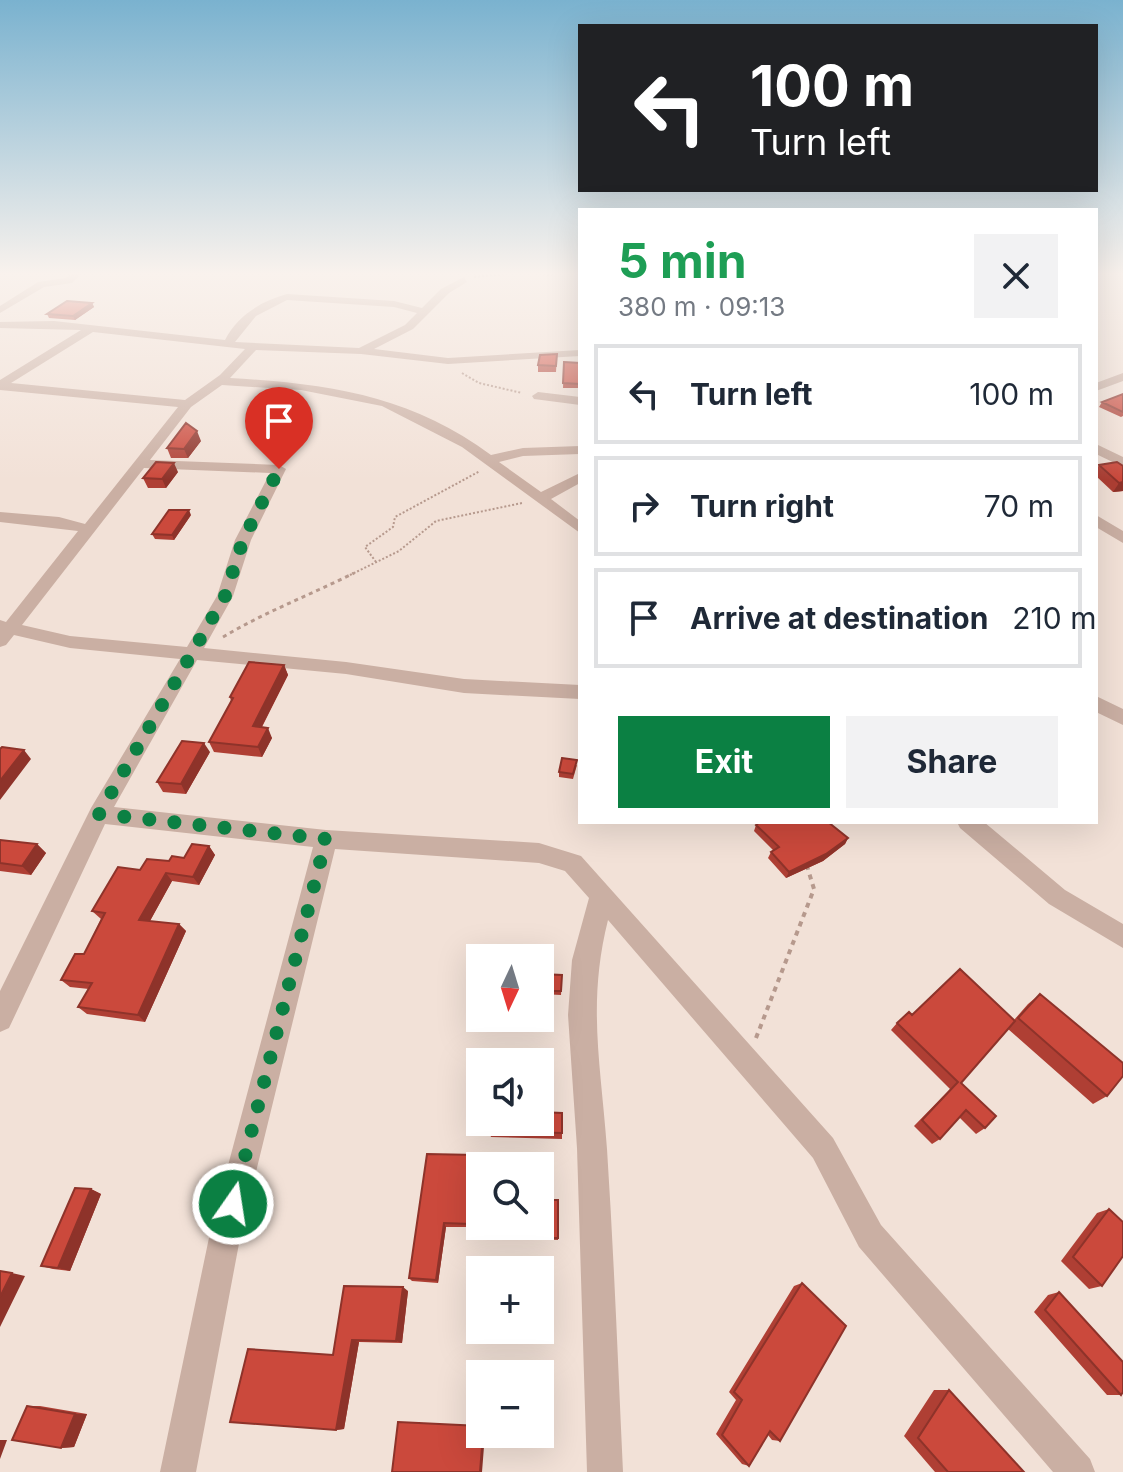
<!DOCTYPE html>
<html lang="en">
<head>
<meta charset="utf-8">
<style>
	:root { --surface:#fff; --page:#f2f2f3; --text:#1f2937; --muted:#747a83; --line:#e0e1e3; --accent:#0b8043 }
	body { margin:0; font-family:Inter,sans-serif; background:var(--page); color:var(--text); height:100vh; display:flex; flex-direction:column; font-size:30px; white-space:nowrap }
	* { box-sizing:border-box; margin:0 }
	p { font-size:26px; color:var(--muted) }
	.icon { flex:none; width:44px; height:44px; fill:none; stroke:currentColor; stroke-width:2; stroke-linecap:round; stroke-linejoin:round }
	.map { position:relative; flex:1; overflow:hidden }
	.sheet { position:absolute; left:578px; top:208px; width:520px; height:616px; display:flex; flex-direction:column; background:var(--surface); border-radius:0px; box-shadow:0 8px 32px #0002 }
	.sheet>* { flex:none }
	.top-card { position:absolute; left:578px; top:24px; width:520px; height:168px; border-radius:0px; box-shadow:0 8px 32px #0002; background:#202124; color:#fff; overflow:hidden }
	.needle { width:52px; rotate:184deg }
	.controls { position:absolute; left:466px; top:944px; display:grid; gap:16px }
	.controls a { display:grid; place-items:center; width:88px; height:88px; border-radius:0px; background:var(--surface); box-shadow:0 8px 32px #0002; font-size:40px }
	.pin { position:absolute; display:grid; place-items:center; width:68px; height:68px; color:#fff; margin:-82px -34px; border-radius:50% 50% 50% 0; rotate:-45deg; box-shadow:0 0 8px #0007 }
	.pin .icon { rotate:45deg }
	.me { position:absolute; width:88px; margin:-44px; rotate:13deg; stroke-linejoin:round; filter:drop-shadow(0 0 6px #0008) }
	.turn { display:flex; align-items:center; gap:28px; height:168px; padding:0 40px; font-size:36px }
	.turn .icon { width:104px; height:104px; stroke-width:2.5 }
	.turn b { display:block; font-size:56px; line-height:68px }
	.round { display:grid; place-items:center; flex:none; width:84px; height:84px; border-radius:0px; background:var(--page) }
	.head { display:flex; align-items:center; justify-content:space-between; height:136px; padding:0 40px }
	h1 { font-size:48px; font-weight:700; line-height:60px; color:#1e9e55 }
	.action { display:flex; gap:16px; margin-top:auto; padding:16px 40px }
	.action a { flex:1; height:92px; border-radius:0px; background:var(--accent); color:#fff; font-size:32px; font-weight:700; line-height:92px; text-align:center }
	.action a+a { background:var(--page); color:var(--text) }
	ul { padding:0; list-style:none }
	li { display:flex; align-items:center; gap:24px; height:100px; margin:0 16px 12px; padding:0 24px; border:4px solid var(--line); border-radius:0px }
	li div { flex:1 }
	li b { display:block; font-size:30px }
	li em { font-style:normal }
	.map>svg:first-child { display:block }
</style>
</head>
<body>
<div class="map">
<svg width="1123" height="1472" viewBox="0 0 1123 1472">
	<rect width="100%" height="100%" fill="#f2e1d7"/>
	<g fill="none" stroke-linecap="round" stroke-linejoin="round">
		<path stroke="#b6998d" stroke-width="2" stroke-dasharray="2 2" stroke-linecap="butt" d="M 535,274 L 552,275
			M 474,277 L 506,274
			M 462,373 L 479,383 L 522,393
			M 376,562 L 365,547 L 393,527 L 395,517 L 480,471
			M 350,575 L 399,551 L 436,521 L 522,503"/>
		<path stroke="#b6998d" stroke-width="3" stroke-dasharray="4 4" stroke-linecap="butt" d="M 223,637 C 265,612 310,595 354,573"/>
		<path stroke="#b6998d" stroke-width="4" stroke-dasharray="5 5" stroke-linecap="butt" d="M 756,1038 L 814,889 L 807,866"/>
		<path fill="#caafa3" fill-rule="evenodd" d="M 71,274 L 81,274 L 72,283 L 44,287 L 0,313 L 0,306 L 38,282 L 66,278 Z
			M 464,277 L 467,282 L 449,293 L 413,329 L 374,349 L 448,358 L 580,350 L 580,356 L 448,364 L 361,354 L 256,350 L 230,378 C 329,384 409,395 491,455 L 523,448 L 580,446 L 580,454 L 523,456 L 499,462 L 541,492 L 580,473 L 580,483 L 551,499 L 580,521 L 580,533 L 462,447 L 382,406 L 301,390 L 222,385 L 191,407 L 150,460 L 279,465 L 286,469 L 251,540 L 233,596 L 204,648 L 346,662 L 464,679 L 580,685 L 580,699 L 464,693 L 346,674 L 197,660 L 114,807 L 326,830 L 539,843 L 581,856 L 833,1138 L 881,1225 L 1090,1459 L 1095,1472 L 1053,1472 L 859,1247 L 813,1158 L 608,920 C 587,1004 601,1065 607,1149 C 614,1257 618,1364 623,1472 L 587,1472 L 577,1148 L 568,1015 L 572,960 L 589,898 L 565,871 L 539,863 L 335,849 L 241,1233 L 196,1472 L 160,1472 L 210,1233 L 313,847 L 105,824 L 9,1028 L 0,1032 L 0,991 L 91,808 L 180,659 L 70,648 L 14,635 L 6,645 L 0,647 L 0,620 L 6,622 L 78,531 L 0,522 L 0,512 L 59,517 L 85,524 L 178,407 L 0,390 L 0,380 L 81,330 L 0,328 L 0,322 L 54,321 L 225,340 C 237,316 261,301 287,294 L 394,301 L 422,308 L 441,289 ZM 287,300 L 394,307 L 417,313 L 405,325 L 359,348 L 235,342 L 256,316 ZM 93,332 L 245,349 L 220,375 L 185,400 L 11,383 ZM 144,468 L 270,473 L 235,540 L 217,596 L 187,647 L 70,636 L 22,625 Z
			M 1123,373 L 1123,381 L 1096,391 L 1096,383 Z
			M 538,392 L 580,397 L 580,405 L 534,399 L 532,396 Z
			M 1096,444 L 1123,457 L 1123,467 L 1096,454 Z
			M 1096,515 L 1123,531 L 1123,543 L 1096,527 Z
			M 1096,696 L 1123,709 L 1123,725 L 1096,712 Z
			M 957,822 L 984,822 L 1065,890 L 1123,924 L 1123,948 L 1049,904 L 960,828 Z"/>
	</g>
	<path fill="#af3f34" d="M 92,303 L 94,307 L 75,320 L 49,318 L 47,314 Z
		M 557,354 L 556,372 L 538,372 L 538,365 Z
		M 564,362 L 580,363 L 580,388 L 563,388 Z
		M 1123,394 L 1123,416 L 1121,417 L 1099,407 L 1102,402 Z
		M 201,441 L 188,458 L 171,458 L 167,448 Z
		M 1099,465 L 1123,466 L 1123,491 L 1113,492 L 1096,476 L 1096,470 Z
		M 178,472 L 166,488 L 148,488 L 143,478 Z
		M 191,515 L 174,540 L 155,539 L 152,534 Z
		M 284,665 L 288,675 L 262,727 L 272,738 L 262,757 L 214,752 L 209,742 L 231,701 L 230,697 Z
		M 210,752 L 186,794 L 163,792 L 157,782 Z
		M 577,765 L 573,779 L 559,777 L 559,772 Z
		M 756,825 L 848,838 L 845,844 L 823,861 L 786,878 L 768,858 L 771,852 L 774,851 L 754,831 Z
		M 0,840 L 37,844 L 46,853 L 31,875 L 0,871 Z
		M 209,846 L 215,855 L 199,885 L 172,881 L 150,921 L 179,924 L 186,931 L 145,1022 L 87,1014 L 78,1007 L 89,989 L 70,987 L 61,980 L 84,954 L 101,919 L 92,911 L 140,870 L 184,858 Z
		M 541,974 L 562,975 L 561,995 L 541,994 Z
		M 1040,994 L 1107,1096 L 1093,1104 L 1008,1029 L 961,1083 L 985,1128 L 976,1134 L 959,1117 L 940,1139 L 932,1144 L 914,1126 L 950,1089 L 891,1030 L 897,1023 L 912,1015 L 1014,1020 L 1028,1004 Z
		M 562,1113 L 562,1139 L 491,1137 L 489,1131 Z
		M 476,1155 L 478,1160 L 473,1227 L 446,1227 L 438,1283 L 412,1281 L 409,1278 Z
		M 91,1189 L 101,1194 L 70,1271 L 53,1269 L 41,1266 Z
		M 558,1200 L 558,1240 L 534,1239 L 534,1226 Z
		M 1109,1209 L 1102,1286 L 1089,1289 L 1061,1261 L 1097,1213 Z
		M 802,1283 L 780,1441 L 772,1440 L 768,1435 L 749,1466 L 742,1464 L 716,1434 L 736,1400 L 729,1392 L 794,1286 Z
		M 408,1291 L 402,1343 L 359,1342 L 344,1429 L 336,1430 L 333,1355 Z
		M 1059,1292 L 1121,1395 L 1107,1395 L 1034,1312 L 1048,1295 Z
		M 934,1390 L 949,1390 L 1024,1472 L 935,1472 L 904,1436 Z
		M 27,1406 L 40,1406 L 87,1414 L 74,1447 L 61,1448 Z"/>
	<path fill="#8e332a" d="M 92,303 L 94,307 L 75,320 L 73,316 Z
		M 197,431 L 201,441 L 188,458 L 184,449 Z
		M 174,463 L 178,472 L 166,488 L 162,479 Z
		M 1123,482 L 1123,491 L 1113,492 L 1119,483 Z
		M 189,510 L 191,515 L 174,540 L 172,535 Z
		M 284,665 L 288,675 L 257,736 L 253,726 Z
		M 268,728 L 272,738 L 262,757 L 258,747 Z
		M 204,743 L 210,752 L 186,794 L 181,784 Z
		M 24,750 L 31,759 L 0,800 L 0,781 Z
		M 848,838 L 845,844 L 823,861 L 786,878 L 789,872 Z
		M 37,844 L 46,853 L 31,875 L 22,866 Z
		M 209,846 L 215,855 L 199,885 L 193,877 Z
		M 166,873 L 172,881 L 146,928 L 139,920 Z
		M 179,924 L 186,931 L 145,1022 L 138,1015 Z
		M 476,1155 L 478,1160 L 473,1227 L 471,1224 Z
		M 91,1189 L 101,1194 L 70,1271 L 58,1268 Z
		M 444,1223 L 446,1227 L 438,1283 L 436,1280 Z
		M 12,1273 L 25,1276 L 0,1327 L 0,1297 Z
		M 403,1287 L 408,1291 L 402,1343 L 396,1341 Z
		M 352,1340 L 359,1342 L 344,1429 L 336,1430 Z
		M 75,1414 L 87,1414 L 74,1447 L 61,1448 Z
		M 483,1434 L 485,1434 L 482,1472 L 480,1472 Z
		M 0,1440 L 7,1440 L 0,1459 Z"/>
	<path fill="#cb493c" stroke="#8e332a" stroke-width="2" d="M 67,301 L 92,303 L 73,316 L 47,314 Z
		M 557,354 L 556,366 L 538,365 L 540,355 Z
		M 564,362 L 580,363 L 580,384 L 563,383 Z
		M 1123,394 L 1123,412 L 1102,402 Z
		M 186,423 L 197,431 L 184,449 L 167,448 Z
		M 156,462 L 174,463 L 162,479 L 143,478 Z
		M 1117,462 L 1123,466 L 1123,482 L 1119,483 L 1099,465 Z
		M 169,510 L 189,510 L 172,535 L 152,534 Z
		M 249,662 L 284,665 L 253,726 L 268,728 L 258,747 L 209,742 L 233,698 L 230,697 Z
		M 182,741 L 204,743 L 181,784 L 157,782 Z
		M 2,747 L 24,750 L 0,781 L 0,749 Z
		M 562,758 L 577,760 L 573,774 L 559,772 Z
		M 760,822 L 828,822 L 848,838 L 826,854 L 789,872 L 771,852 L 779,847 L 756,825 Z
		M 0,840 L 37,844 L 22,866 L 0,863 Z
		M 192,844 L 209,846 L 193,877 L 166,873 L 139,920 L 179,924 L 138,1015 L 78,1007 L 92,983 L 61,980 L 75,954 L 84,954 L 105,913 L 92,911 L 118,867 L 140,870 L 147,859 L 169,861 L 172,856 L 184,858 Z
		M 960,969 L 1015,1021 L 961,1083 L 996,1116 L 985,1128 L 966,1110 L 940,1139 L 922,1120 L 958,1082 L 897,1023 L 909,1012 L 912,1015 Z
		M 541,974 L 562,975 L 561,991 L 541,991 Z
		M 1040,994 L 1123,1063 L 1123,1076 L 1107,1096 L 1018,1018 Z
		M 540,1112 L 562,1113 L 562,1133 L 489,1131 L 490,1122 L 540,1122 Z
		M 427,1154 L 476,1155 L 471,1224 L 444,1223 L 436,1280 L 409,1278 Z
		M 75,1188 L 91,1189 L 58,1268 L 41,1266 Z
		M 540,1200 L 558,1200 L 558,1238 L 534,1238 L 534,1226 L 540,1226 Z
		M 1109,1209 L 1123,1222 L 1123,1256 L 1102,1286 L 1073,1257 Z
		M 0,1271 L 12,1273 L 0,1297 Z
		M 802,1283 L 846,1326 L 780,1441 L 770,1431 L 749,1466 L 722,1435 L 742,1400 L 734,1392 Z
		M 344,1286 L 403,1287 L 396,1341 L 352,1340 L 336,1430 L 230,1422 L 248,1349 L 333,1355 Z
		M 1059,1292 L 1123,1362 L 1123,1392 L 1121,1395 L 1045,1310 Z
		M 949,1390 L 1024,1472 L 948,1472 L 918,1438 Z
		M 27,1406 L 75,1414 L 61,1448 L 12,1440 Z
		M 398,1422 L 480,1426 L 480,1434 L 483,1434 L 480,1472 L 392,1472 Z"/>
	<linearGradient id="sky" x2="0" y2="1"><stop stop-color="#7ab2cf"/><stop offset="0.57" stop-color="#f9f2ed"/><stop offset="1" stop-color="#f9f2ed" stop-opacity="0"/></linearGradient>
	<rect width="1123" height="480" fill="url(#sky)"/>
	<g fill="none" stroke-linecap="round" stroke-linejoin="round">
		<path stroke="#0b8043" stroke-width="14" stroke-dasharray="0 25.2" d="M 233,1204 L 326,839 L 99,814 L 225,596 L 243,540 L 279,469"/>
	</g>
</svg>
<div class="controls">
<a><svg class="needle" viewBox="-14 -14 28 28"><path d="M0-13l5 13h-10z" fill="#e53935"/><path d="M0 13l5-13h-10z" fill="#747a83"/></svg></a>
<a><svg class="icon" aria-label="sound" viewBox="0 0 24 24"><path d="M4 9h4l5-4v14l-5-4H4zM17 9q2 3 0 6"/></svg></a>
<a><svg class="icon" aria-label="search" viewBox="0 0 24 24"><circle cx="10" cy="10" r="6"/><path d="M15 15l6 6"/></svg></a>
<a>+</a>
<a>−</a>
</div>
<div class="pin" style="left:279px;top:469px;background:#d93025"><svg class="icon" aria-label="arrive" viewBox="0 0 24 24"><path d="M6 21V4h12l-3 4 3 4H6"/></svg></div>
<svg class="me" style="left:233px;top:1204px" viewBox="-20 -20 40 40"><circle r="17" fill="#0b8043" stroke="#fff" stroke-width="3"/><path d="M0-11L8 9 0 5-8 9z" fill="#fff"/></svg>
<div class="top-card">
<div class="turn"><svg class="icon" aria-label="left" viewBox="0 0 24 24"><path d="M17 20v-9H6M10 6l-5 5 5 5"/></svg><div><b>100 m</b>Turn left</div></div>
</div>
<section class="sheet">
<div class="head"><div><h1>5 min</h1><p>380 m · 09:13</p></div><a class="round"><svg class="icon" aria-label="close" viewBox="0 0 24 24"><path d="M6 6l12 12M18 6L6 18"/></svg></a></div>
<ul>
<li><svg class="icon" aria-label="left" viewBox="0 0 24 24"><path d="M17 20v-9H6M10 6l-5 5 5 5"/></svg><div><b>Turn left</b></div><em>100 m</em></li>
<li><svg class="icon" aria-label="right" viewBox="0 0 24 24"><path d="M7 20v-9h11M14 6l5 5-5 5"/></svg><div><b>Turn right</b></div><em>70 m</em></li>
<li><svg class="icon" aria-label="arrive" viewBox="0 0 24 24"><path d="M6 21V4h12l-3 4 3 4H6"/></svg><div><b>Arrive at destination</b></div><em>210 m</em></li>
</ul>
<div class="action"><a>Exit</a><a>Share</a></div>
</section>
</div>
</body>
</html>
